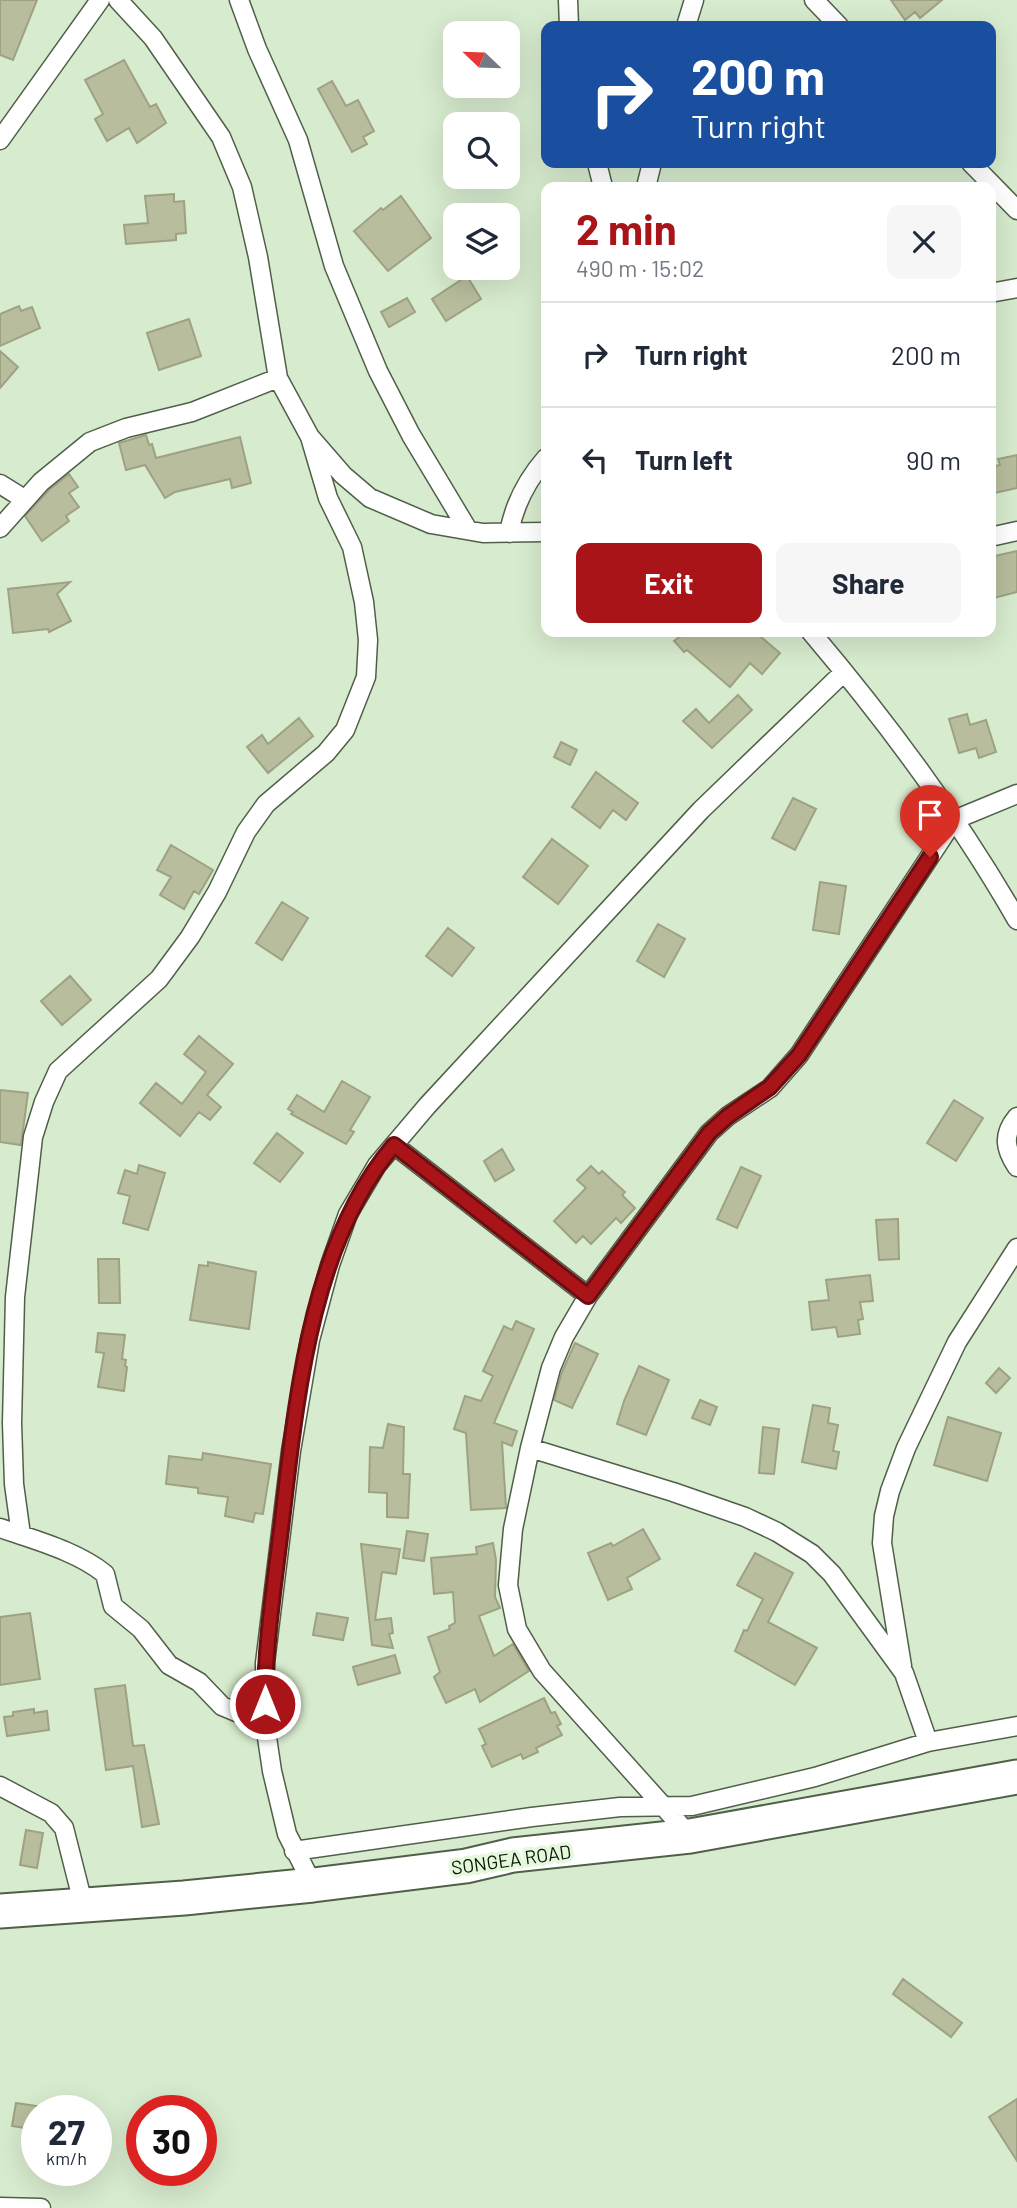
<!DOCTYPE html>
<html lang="en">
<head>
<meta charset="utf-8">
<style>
	:root { --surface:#fff; --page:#f6f6f7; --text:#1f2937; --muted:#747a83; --line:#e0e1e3; --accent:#a81417 }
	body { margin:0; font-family:Barlow,sans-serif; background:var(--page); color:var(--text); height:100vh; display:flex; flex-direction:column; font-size:26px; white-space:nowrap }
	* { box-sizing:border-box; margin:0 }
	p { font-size:23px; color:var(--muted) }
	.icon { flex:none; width:38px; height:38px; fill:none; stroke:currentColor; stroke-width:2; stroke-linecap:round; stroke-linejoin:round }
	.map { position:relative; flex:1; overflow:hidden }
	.details { position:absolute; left:541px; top:182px; width:455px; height:455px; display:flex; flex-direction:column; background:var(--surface); border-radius:14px; box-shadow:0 7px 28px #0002 }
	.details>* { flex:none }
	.guide { position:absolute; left:541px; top:21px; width:455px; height:147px; border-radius:14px; box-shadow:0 7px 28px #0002; background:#1a4fa0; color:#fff; overflow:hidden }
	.needle { width:46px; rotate:293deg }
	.buttons { position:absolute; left:443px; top:21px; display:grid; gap:14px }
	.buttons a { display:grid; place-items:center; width:77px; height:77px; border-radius:14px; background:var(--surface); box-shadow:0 7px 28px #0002; font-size:35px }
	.speed { position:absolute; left:21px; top:2095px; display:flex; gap:14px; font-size:35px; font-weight:700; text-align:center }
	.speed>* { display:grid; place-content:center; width:91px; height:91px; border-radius:50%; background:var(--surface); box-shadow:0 7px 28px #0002; line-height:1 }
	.speed small { font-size:18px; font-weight:400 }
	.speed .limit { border:10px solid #d22; background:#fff; color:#111 }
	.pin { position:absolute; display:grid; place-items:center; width:60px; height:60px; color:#fff; margin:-72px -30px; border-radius:50% 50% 50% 0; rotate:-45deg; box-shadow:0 0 7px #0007 }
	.pin .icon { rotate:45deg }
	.me { position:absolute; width:77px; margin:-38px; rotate:0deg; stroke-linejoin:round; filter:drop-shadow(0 0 5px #0008) }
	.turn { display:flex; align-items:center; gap:24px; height:147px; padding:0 35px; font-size:32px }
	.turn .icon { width:91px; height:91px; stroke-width:2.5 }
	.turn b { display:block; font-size:49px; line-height:60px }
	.round { display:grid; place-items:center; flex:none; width:74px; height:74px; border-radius:14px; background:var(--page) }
	.summary { display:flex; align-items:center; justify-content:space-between; height:119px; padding:0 35px }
	h1 { font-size:42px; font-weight:700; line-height:52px; color:var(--accent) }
	.button { display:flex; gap:14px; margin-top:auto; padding:14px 35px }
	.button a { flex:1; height:80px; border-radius:14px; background:var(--accent); color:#fff; font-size:28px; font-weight:700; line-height:80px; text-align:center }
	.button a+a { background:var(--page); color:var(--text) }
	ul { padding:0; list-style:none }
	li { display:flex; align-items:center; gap:21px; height:105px; padding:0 35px; border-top:2px solid var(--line) }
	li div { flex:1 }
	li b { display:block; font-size:26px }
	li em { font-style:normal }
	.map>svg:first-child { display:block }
</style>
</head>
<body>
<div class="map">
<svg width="1017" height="2208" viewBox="0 0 1017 2208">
	<rect width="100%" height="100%" fill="#d7ebce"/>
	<path fill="#b8bd9d" stroke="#9ea283" stroke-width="2" d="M 0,0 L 37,0 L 13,60 L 0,55 Z
		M 891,0 L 942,0 L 920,18 L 915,12 L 905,20 Z
		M 124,60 L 150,107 L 156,104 L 166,123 L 137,143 L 129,128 L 107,141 L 95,119 L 103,114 L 85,80 Z
		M 332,81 L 346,106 L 358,100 L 374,131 L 363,137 L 367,144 L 352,152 L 318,89 Z
		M 174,194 L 174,202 L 184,201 L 186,233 L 176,234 L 176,240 L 126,244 L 124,225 L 148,223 L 145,196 Z
		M 401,196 L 431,238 L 388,271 L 354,231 L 381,208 L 383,210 Z
		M 467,276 L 481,299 L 446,321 L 432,299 Z
		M 407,298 L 415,312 L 389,327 L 381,312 Z
		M 19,306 L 21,311 L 32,307 L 40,328 L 0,346 L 0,314 Z
		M 189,319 L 201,356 L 159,370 L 147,333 Z
		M 0,351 L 18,367 L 0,388 Z
		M 146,435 L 149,445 L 152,444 L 156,458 L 240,437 L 251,483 L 232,488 L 230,479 L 175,492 L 165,498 L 145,465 L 126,470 L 119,443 Z
		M 1017,455 L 1017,488 L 990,494 L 990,467 L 1000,465 L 998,459 Z
		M 69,474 L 78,487 L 69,493 L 79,507 L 66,516 L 69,521 L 42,541 L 25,516 L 49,490 Z
		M 1017,551 L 1017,592 L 990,599 L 990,557 Z
		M 70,582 L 57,594 L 71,621 L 49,632 L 48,629 L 13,633 L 8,589 Z
		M 686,632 L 755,632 L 780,653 L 762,674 L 750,663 L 730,687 L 687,650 L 684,652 L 674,641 Z
		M 738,695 L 752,710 L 712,748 L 683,721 L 696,709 L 709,723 Z
		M 967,714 L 970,725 L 986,720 L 996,752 L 979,758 L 976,748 L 959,753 L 949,719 Z
		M 299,718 L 313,736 L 268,773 L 247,747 L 262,735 L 268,744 Z
		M 561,742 L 577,750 L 570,765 L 554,757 Z
		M 596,772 L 638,803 L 626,820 L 613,810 L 600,828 L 572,807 Z
		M 793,798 L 816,809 L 795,850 L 772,838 Z
		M 552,839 L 588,866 L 558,904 L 523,877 Z
		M 171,845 L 213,870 L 199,894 L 194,891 L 184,909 L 160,895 L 171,877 L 157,870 Z
		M 820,882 L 846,886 L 839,934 L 813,930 Z
		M 282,902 L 308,918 L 282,960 L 256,943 Z
		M 658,924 L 685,939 L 664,977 L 637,961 Z
		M 448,928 L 474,948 L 452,976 L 426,956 Z
		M 70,976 L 91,1000 L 62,1025 L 41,1001 Z
		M 199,1036 L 233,1064 L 207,1095 L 221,1107 L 210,1120 L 199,1112 L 180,1136 L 140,1103 L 156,1083 L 182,1104 L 206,1072 L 184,1054 Z
		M 342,1081 L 370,1097 L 350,1130 L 354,1132 L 346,1144 L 291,1114 L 293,1112 L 288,1109 L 297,1095 L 324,1112 Z
		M 0,1090 L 28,1093 L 21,1145 L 0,1142 Z
		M 954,1100 L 983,1118 L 956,1161 L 927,1143 Z
		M 277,1133 L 303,1153 L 280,1182 L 254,1163 Z
		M 502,1149 L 514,1170 L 495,1181 L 484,1161 Z
		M 139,1165 L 165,1173 L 148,1230 L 123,1223 L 130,1196 L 118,1193 L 125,1170 L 137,1174 Z
		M 591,1166 L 599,1174 L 602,1171 L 625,1192 L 622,1195 L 635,1208 L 621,1223 L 616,1218 L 591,1244 L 583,1236 L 576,1243 L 554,1221 L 586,1188 L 577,1180 Z
		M 741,1167 L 761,1176 L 737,1228 L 717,1219 Z
		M 898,1219 L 899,1259 L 879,1260 L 876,1220 Z
		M 98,1259 L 119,1259 L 120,1303 L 99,1303 Z
		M 208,1262 L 256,1272 L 249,1329 L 190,1320 L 199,1265 L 208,1266 Z
		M 870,1275 L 873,1301 L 860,1302 L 863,1319 L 858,1320 L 860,1334 L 838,1337 L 836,1327 L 812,1330 L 809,1302 L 829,1300 L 826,1280 Z
		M 516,1321 L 534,1329 L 494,1423 L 517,1431 L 512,1446 L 502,1442 L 506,1508 L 471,1510 L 466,1433 L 454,1429 L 465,1396 L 481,1401 L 493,1376 L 483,1371 L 504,1326 L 512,1330 Z
		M 98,1333 L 125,1335 L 122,1359 L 126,1360 L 125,1366 L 127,1367 L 124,1391 L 98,1387 L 104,1353 L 96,1352 Z
		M 575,1343 L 598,1354 L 572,1408 L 554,1400 L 562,1372 Z
		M 639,1366 L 669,1380 L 646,1435 L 617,1424 L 624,1401 Z
		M 999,1368 L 1010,1378 L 996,1393 L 986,1383 Z
		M 700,1400 L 717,1407 L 710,1425 L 692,1418 Z
		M 813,1405 L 830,1408 L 828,1423 L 838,1425 L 833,1451 L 839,1452 L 836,1469 L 802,1462 Z
		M 948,1417 L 1001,1433 L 987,1481 L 934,1465 Z
		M 388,1424 L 404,1427 L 403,1474 L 410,1474 L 408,1518 L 387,1517 L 387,1493 L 369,1492 L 370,1447 L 383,1448 Z
		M 763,1427 L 779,1429 L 774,1474 L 759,1473 Z
		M 203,1453 L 271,1464 L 263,1514 L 255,1513 L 253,1522 L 225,1516 L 228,1497 L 198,1493 L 198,1488 L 166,1484 L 169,1456 L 202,1460 Z
		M 643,1529 L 660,1559 L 627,1578 L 632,1589 L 608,1600 L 588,1553 L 611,1543 L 613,1546 Z
		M 407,1531 L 428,1534 L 424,1561 L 403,1558 Z
		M 493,1543 L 496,1560 L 495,1597 L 500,1608 L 479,1616 L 494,1656 L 513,1644 L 529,1671 L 480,1702 L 475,1689 L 446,1703 L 434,1677 L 440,1672 L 428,1637 L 450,1629 L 449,1626 L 455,1623 L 453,1592 L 434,1594 L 431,1558 L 477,1554 L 476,1547 Z
		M 361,1544 L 400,1549 L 396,1574 L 382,1572 L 375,1620 L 391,1618 L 393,1633 L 389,1634 L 393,1648 L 372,1645 Z
		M 755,1553 L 793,1573 L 768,1622 L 817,1648 L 795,1685 L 735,1651 L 744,1630 L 747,1631 L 763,1599 L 737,1585 Z
		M 30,1613 L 40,1679 L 0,1685 L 0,1617 Z
		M 317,1613 L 348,1618 L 343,1640 L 313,1635 Z
		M 395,1655 L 400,1673 L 358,1685 L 353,1667 Z
		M 125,1685 L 133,1746 L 144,1745 L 159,1824 L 142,1827 L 133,1766 L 106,1770 L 95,1689 Z
		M 544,1698 L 551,1713 L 555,1712 L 561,1724 L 557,1726 L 562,1735 L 536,1748 L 538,1752 L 523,1759 L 521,1754 L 492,1767 L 482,1746 L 486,1744 L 479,1729 Z
		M 34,1709 L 34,1713 L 47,1711 L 49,1730 L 7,1736 L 4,1717 L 13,1716 L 13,1712 Z
		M 26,1830 L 43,1833 L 37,1868 L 20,1865 Z
		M 903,1979 L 962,2023 L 951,2037 L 893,1994 Z
		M 1017,2099 L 1017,2161 L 989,2117 Z
		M 16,2103 L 37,2106 L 37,2130 L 12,2126 Z"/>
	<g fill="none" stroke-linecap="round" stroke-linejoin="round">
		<g stroke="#506048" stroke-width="21">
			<path id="street" d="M 118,0 L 153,38 L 221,137 L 242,187 L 258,257 L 278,378 L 310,437 L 343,475 L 370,498 L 431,524 L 483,533 L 546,532
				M 239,0 L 257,49 L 298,140 L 334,266 L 378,371 L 411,435 L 468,530
				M 568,0 L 569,26
				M 814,0 L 839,26
				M 686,26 L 694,0
				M 0,140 L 100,0
				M 597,163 L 603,187
				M 971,163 L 1017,210
				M 646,187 L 652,163
				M 990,293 L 1017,288
				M 0,484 L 24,499
				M 0,528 L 41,482 L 90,442 L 126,428 L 192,412 L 278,378
				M 509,533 C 514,505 527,480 546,458
				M 990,537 L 1017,531
				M 811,632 C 887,722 958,817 1017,920
				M 1017,1117 C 1002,1135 1005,1149 1017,1167
				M 394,1145 L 588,1296
				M 530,1448 L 673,1492 L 745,1517 L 777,1532 L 812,1554 L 832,1574 L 904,1673 L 928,1742
				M 0,1528 C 34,1540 77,1551 105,1574 L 113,1606 L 141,1629 L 169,1665 L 199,1682 L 222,1706 L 265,1724
				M 21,1535 L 14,1484 L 12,1423 L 15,1297 L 33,1137 L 44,1102 L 58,1071 L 159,979 L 190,937 L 217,892 L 246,832 L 266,804 L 326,753 L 345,730 L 366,677 L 368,640 L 364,602 L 352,547 L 328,498 L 310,437
				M 902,1666 L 882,1543 L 884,1516 L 890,1491 L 906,1448 L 957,1342 L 1017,1248
				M 0,1786 L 51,1813 L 64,1828 L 83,1903
				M 690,1836 L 542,1671 L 517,1629 L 508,1585 L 513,1529 L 530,1448 L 551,1368 L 564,1337 L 588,1296 L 709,1133 L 728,1116 L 770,1088 L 799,1055 L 954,820 L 1017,794
				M 294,1851 L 532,1817 L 620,1807 L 692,1806 L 815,1777 L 928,1742 L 1017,1726
				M 313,1885 L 287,1834 L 272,1771 L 265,1724 L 265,1663 L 291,1451 L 310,1340 L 330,1265 L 348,1214 L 377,1165 L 427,1106 L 701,810 L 844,672
				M 0,2207 L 41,2208"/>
		</g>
		<g stroke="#506048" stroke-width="37">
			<path id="highway" d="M 0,1911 L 184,1898 L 313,1885 L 466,1866 L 513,1855 L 690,1836 L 1017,1777"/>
		</g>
		<use href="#street" stroke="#fff" stroke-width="18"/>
		<use href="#highway" stroke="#fff" stroke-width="33"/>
	</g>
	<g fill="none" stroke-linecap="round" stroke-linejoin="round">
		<g stroke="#6d0d0f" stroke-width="18">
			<path id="route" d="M 265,1704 C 265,1645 274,1587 281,1529 C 296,1403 309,1245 394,1145 L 588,1296 L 709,1133 L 728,1116 L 770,1087 L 799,1055 L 930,857"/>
		</g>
		<use href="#route" stroke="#a81417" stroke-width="12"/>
	</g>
	<g text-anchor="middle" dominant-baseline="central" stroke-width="7" stroke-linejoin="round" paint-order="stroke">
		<g font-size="19" fill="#0d140a" stroke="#e4f8db">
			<text transform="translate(511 1859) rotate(-8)">SONGEA ROAD</text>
		</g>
	</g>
</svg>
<div class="buttons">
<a><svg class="needle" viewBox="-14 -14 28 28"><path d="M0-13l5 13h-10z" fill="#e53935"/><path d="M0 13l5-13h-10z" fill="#747a83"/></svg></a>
<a><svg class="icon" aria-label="search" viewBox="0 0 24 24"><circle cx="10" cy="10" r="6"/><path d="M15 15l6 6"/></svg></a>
<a><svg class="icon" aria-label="layers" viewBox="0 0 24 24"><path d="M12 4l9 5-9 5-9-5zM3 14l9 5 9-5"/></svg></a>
</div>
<div class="speed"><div>27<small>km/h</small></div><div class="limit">30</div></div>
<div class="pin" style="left:930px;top:857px;background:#d93025"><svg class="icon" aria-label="arrive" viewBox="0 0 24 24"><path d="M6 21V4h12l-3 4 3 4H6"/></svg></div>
<svg class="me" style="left:265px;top:1704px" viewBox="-20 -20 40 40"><circle r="17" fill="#a81417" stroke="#fff" stroke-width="3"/><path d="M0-11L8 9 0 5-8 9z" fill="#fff"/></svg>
<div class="guide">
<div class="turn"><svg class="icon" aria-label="right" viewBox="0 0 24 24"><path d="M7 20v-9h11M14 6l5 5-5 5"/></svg><div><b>200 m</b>Turn right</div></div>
</div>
<section class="details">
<div class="summary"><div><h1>2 min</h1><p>490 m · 15:02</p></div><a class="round"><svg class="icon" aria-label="close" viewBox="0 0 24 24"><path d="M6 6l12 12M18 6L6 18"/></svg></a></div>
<ul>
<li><svg class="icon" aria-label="right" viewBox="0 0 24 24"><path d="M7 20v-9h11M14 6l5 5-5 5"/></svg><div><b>Turn right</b></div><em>200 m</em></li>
<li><svg class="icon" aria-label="left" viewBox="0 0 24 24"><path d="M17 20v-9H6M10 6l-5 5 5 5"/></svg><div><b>Turn left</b></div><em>90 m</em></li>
</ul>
<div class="button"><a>Exit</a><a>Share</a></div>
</section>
</div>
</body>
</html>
